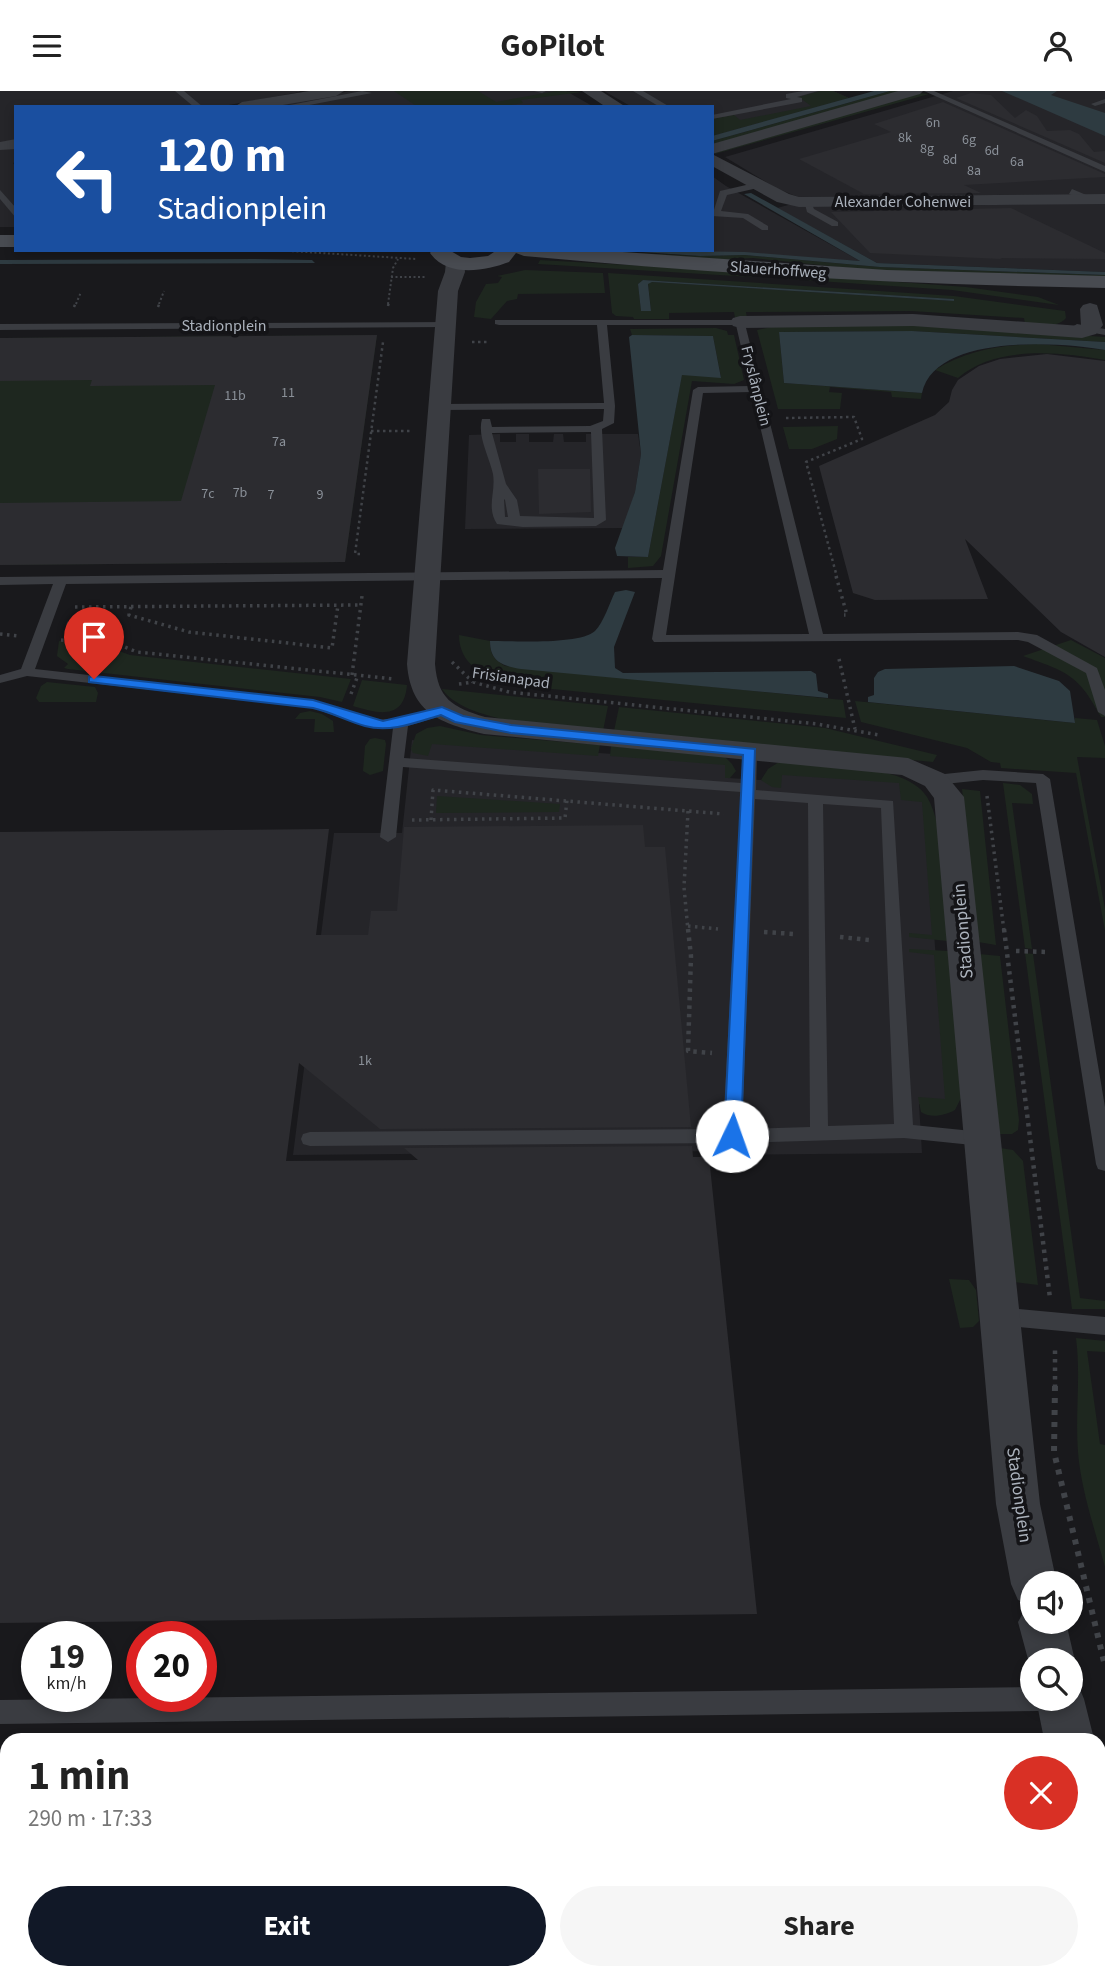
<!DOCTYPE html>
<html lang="en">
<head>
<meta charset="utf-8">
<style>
	:root { --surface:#fff; --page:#f6f6f6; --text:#222; --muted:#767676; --accent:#111827 }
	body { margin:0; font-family:"Source Sans 3",sans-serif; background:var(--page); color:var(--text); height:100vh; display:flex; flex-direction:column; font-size:26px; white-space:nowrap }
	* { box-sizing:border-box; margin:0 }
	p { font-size:23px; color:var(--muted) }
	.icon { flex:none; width:38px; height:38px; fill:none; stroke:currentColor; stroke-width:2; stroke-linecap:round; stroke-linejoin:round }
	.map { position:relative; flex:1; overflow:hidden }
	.drawer { position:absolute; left:0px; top:1642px; width:1106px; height:247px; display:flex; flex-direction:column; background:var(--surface); border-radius:21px 21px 0 0; box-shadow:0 4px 10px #0003 }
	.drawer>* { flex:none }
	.guide { position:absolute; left:14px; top:14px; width:700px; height:147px; border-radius:0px; box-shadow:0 4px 10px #0003; background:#1a4fa0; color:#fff; overflow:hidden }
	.tools { position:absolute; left:1020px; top:1480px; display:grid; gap:14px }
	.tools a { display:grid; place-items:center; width:63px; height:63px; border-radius:50%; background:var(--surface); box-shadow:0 4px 10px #0003; font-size:35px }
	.speed { position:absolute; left:21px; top:1530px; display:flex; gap:14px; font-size:35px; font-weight:700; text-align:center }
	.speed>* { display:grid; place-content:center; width:91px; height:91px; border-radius:50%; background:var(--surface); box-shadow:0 4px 10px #0003; line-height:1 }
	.speed small { font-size:18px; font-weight:400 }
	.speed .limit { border:10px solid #d22; background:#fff; color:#111 }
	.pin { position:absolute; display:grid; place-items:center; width:60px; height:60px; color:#fff; margin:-72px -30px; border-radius:50% 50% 50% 0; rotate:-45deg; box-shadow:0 0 7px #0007 }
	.pin .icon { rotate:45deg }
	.me { position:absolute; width:77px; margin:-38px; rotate:3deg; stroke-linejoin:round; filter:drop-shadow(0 0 5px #0008) }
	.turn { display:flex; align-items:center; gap:24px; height:147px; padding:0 28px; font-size:32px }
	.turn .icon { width:91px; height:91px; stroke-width:2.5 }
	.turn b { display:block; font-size:49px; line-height:60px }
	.round { display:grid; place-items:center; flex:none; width:74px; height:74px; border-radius:37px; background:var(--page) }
	.summary { display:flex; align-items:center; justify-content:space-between; height:119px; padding:0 28px }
	h1 { font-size:42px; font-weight:700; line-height:52px }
	.primary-button { display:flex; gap:14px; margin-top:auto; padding:14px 28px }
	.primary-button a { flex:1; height:80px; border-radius:42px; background:var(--accent); color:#fff; font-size:28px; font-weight:700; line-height:80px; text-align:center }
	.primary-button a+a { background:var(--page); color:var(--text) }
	header { display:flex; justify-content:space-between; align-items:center; height:91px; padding:0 28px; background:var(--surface); font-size:32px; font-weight:700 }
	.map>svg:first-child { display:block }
</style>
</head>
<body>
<header><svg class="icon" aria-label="menu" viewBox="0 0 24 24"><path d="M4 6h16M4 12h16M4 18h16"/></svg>GoPilot<svg class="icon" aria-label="person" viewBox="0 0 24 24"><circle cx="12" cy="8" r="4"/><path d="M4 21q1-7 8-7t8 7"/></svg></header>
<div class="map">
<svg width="1105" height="1887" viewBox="0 0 1105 1887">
	<rect width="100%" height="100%" fill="#19191c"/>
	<path fill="#252529" d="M 0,0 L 299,0 L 300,1 L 218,16 L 16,16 L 16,71 L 13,72 L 16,76 L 16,136 L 0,136 Z
		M 351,0 L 566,0 L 594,16 L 257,16 Z
		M 604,0 L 833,0 L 849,7 L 712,45 L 712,16 L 632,16 Z
		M 953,0 L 1105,0 L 1105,103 L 798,106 L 776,97 L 725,66 Z
		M 712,85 L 726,95 L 860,170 L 657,159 L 712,159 Z
		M 1105,111 L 1105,181 L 877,172 L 777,117 L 792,113 L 946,115 Z
		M 500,343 L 500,351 L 516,351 L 516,343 L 529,343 L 529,351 L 553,351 L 554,343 L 563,343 L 564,351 L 586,351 L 586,343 L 638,343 L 641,363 L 635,401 L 624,437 L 465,438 L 469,344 Z
		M 412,649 L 729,671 L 728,687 L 778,690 L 778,681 L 903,690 L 924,709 L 947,1015 L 919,1013 L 922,1062 L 725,1064 L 725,1060 L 293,1064 L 334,742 L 402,742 Z"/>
	<path fill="#1e271f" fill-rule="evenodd" d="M 394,0 L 478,0 L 496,11 L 556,0 L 582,1 L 521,9 L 523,12 L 500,16 L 418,16 Z
		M 820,0 L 833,0 L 849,7 L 712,45 L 712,28 L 734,24 L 740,29 L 811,15 L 799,6 Z
		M 890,0 L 903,0 L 712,54 L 712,50 Z
		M 919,2 L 929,3 L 715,63 L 715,62 Z
		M 577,159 L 700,165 L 745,164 L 880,176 L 1105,184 L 1105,189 L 897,182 L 753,167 L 713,169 Z
		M 540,169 L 753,181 L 752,186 L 538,173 Z
		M 525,179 L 603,182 L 605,202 L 518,203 L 517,208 L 507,210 L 491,228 L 474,226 L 476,211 L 486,193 L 498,192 L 502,186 L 497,185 Z
		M 608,182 L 954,205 L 1065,220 L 1066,227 C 1057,238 1038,233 1025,233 L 1024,227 L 911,220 L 746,221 L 747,227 L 735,227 L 734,221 L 669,222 L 669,228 L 634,228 L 633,226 L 616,225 L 612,222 ZM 643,189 L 953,208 L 954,210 L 652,191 L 648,192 L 651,220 L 641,219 L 638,193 Z
		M 789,183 L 966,196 L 1038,206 L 1059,214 L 952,199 L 788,188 Z
		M 908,233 L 1105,246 L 1105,251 L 912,240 L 779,241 L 784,292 L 922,302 L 921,308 L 892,306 L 891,301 L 830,296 L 829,301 L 842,302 L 840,318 L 778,318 L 757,239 L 771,236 Z
		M 630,238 L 716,237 L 727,240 L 728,244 L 734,244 L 744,289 L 734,293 L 692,290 L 661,465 L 653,475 L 628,477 L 628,466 L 648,466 L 682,283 L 721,286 L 713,245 L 632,244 Z
		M 377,244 L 345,471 L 0,474 L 0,247 Z
		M 1038,253 L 1105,259 L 1105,269 C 1059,261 996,254 958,287 L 935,279 C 967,259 1001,254 1038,253 Z
		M 838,335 L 837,348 L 812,358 L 789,358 L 783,336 Z
		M 459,544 L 490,550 C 490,564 494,568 505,575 L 843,609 L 846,627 L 532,596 C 528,593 519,593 512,592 C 485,587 459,574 459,544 Z
		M 1071,549 L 1105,567 L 1105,626 L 1101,626 C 1078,583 1067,581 1023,565 Z
		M 59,550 L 103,554 L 130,564 L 351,588 L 342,611 L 320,606 L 68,578 L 64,577 L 68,573 L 57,565 Z
		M 362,589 L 407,594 C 404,629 379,623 353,615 Z
		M 47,591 L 95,596 L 98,602 L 96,611 L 39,611 L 36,607 L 41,595 Z
		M 442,598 L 608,615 L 603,640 C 562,635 467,634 442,598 Z
		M 855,610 L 1074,632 L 1075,627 L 1097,629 L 1105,655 L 1105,667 L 1077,666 L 1105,818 L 1105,840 L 1076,682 L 1001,677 L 1000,672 L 991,671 L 967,657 L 861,631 Z
		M 619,616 L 825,637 L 937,664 L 933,671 L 614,640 Z
		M 310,620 L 322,623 L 333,630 L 334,641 L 314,641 L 315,628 L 295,628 L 300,622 Z
		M 440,635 L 481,644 L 600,654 L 598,665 L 432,653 L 428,665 L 413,662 L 411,658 L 416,643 L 427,637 Z
		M 375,647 L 385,649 L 386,653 L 383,680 L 370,684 L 363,680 L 365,655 L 370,648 Z
		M 611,655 L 724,665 L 732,673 L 736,680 L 730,687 L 725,687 L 725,674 L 610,665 Z
		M 779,671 C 817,675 861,673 897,685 C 908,689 921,696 927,706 C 946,737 945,812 947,850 L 909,846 L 909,842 L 932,844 L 922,711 L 901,709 L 899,692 L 782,684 L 781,697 L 772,696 L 761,689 L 768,678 Z
		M 1003,692 L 1020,694 L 1032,703 L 1033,713 L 1012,712 L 1032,858 L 1025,857 Z
		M 962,698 L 980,700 L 996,854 L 978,851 Z
		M 437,705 L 560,713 L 559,721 L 436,722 Z
		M 909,858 L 948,860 L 962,1005 L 955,1019 C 945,1024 932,1028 921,1021 L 918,1006 L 945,1008 L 934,864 L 909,861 Z
		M 1025,862 L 1033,863 L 1080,1207 L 1105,1210 L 1105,1218 L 1072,1218 Z
		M 979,863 L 1000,865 L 1019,1029 L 1018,1039 L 1012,1043 L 998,1043 Z
		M 1000,1057 L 1013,1059 L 1023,1070 L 1038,1194 L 1013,1191 Z
		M 949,1188 L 969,1189 L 976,1199 L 979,1230 L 973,1236 L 960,1237 Z
		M 1076,1247 L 1105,1250 L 1105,1261 L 1087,1260 L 1100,1353 L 1105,1354 L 1105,1476 C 1095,1439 1081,1399 1078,1361 C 1075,1323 1081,1285 1076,1247 Z"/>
	<path fill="#2e3b41" d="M 874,0 L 890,0 L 712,50 L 712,45 Z
		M 1002,0 L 1057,0 L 1051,4 L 1105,22 L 1105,45 Z
		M 751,102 L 877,172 L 1105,181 L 1105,184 L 880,176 L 745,164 L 700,165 L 613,159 L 745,161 L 860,170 L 744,103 Z
		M 256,168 L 312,169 L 315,172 L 0,173 L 0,169 Z
		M 643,189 L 954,208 L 954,210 L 652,191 L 648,193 L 651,220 L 641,220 L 638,193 Z
		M 912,240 L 1105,251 L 1105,259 C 1061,251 935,242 922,302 L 784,292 L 779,241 Z
		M 632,244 L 713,245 L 721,287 L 682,284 L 648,466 L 617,465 L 615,457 L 635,401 L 641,363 L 629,246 Z
		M 626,499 L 635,501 L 614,556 L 615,577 L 623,582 L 811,580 L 816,583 L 818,600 L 828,603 L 828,607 L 521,578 C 503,575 490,571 490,550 C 512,550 580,554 595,540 C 604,531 609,513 615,501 Z
		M 1014,575 L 1059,590 L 1070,600 L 1075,632 L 868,611 L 868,606 L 874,604 L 874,587 L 878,581 L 885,578 Z"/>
	<path fill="#2c2c30" d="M 971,2 L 991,4 L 1015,27 L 1026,19 L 1037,25 L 1047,40 L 1070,39 L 1079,43 L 1094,61 L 1105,60 L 1105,72 L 956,7 Z
		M 943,11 L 1105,83 L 1105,86 L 964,94 L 981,102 L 864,103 L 799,68 L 891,41 L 874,33 Z
		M 1011,117 L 1105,162 L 1105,168 L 1000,167 L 1002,168 L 870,162 L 831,121 Z
		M 377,244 L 345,471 L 0,474 L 0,412 L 181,410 L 215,294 L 90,295 L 92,289 L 0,290 L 0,247 Z
		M 1047,263 L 1105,270 L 1105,566 L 1061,541 L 965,448 L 988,508 L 875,509 L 853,502 L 819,375 L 935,324 L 949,311 L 952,299 L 958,289 L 979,275 L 1000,268 Z
		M 538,378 L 590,378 L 591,421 L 539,423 Z
		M 643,734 L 645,756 L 665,756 L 691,1036 L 380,1038 L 299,972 L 286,1070 L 418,1069 L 404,1057 L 692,1055 L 693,1066 L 709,1066 L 757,1523 L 0,1532 L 0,741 L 329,738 L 316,844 L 368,844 L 371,820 L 397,820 L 404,736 Z"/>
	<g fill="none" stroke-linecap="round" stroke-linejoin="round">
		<path stroke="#404348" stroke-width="2" stroke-dasharray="2 2.5" stroke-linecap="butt" d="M 274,159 L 416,168
			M 391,186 L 426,186
			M 76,213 L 81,201
			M 159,213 L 164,200
			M 388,213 L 393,177 L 398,168"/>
		<path stroke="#404348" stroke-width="2.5" stroke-dasharray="2.5 3.5" stroke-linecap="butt" d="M 388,215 L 389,211
			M 74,216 L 76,211
			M 158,216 L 160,211
			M 472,251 L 489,251
			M 786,327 L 854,326 L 862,348 L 806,371 L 837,486
			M 371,340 L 412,340
			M 360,463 L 355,463 L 383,251"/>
		<path stroke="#404348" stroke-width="3.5" stroke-dasharray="2.5 4.5" stroke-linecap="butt" d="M 836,485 L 847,524 L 844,524
			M 75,516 L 361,514
			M 131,516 L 129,524 L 189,541 L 332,557 L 338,514
			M 67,532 L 137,561 L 394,588
			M 0,543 L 18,545
			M 61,549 L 115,554
			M 839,568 L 855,638
			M 452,571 L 473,591
			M 352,584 L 362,505
			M 459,593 L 473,591 L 509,601 L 817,633 L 879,644
			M 351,603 L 358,584
			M 987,705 L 1004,840
			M 688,720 L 684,796 L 688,840
			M 412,729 L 565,727 L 567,709
			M 431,729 L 433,699 L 724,723
			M 688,835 L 718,838"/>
		<path stroke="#404348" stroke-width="4.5" stroke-dasharray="3.5 5" stroke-linecap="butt" d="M 688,838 L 691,865 L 688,960 L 712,962
			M 1004,838 L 1050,1207
			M 764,841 L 794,843
			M 840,846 L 869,849
			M 1016,860 L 1047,861
			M 1055,1297 L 1055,1257"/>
		<path stroke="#404348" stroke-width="6" stroke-dasharray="5 7" stroke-linecap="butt" d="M 1055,1295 L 1054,1361 L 1105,1575"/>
		<path fill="#3a3c41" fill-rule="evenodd" d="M 175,0 L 184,0 L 203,16 L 194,16 Z
			M 362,0 L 372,2 L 299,16 L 280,16 Z
			M 534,0 L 546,0 L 542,2 Z
			M 633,0 L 643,0 L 670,16 L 660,16 Z
			M 803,0 L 818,0 L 797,6 L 802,7 L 802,11 L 712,28 L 712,24 L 791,8 L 786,7 L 786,3 Z
			M 924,0 L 934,0 L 1105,75 L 1105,81 Z
			M 1105,8 L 1105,12 L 1095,15 L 1091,13 Z
			M 759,91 L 762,96 L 727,104 L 721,120 L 748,123 L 768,135 L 768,139 L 762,139 L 743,127 L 712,125 L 720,100 Z
			M 1072,98 L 1091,106 L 1092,108 L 1088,111 L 1069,103 Z
			M 0,99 L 16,117 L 16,127 L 0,108 Z
			M 804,109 L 810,109 L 814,118 L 838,131 L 838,135 L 832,135 L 807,121 Z
			M 495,229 L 744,229 L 823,543 L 1018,541 L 1037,544 L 1097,577 L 1105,599 L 1105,625 L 1098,621 L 1086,582 L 1028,551 L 1018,549 L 654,551 L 652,548 L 662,487 L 66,493 L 35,578 L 313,609 L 375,629 L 404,627 L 442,616 L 447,617 L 447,623 L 408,635 L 404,667 L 741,692 L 743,661 L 750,657 L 757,661 L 756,699 L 893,710 L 913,1034 L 982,1041 L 989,1043 L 991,1048 L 989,1053 L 982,1055 L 904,1047 L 732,1052 L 310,1055 L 303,1053 L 301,1048 L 303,1043 L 310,1041 L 723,1038 L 741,701 L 403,676 L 396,746 L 388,751 L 380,746 L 393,637 L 361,634 L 313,617 L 27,585 L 0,592 L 0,584 L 21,578 L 53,493 L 0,494 L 0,486 L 663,479 L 693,299 L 698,296 L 750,295 L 736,234 L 607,234 L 615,315 L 614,332 L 602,338 L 606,429 L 596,435 L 523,436 L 497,433 C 486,416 496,401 493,383 C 489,365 477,345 482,328 L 490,328 L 492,336 L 590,335 L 603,330 L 604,318 L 441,319 L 436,316 L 441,313 L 604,312 L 597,234 L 499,234 L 495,233 ZM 752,301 L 809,543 L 666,544 L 703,302 ZM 591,341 L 594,427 L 520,425 L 517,409 L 506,393 L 492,342 ZM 504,408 L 505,409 L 508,426 L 505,426 ZM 755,708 L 808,712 L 810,1036 L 742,1038 ZM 823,713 L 881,717 L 894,1033 L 828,1035 Z
			M 452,231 L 452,235 L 448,236 L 0,239 L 0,233 Z
			M 1077,233 L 1105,238 L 1105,244 L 1073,238 L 1072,236 Z
			M 983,679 L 1043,683 L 1050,688 L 1105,1016 L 1105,1080 L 1098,1078 L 1096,1073 L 1036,692 L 983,689 L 935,694 L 928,689 L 935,684 Z
			M 998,1216 L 1105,1226 L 1105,1244 L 998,1234 L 991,1231 L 988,1225 L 991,1219 Z
			M 1032,1596 L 1032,1608 L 1051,1608 L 1048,1617 L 1039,1620 L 0,1633 L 0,1609 Z"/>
		<path fill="#3a3c41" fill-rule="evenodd" d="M 309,0 L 344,0 L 336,5 L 271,16 L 234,16 L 242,11 Z
			M 582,0 L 601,0 L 626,16 L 606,16 Z
			M 898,0 L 923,0 L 920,3 L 712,63 L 712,53 Z
			M 16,48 L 16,58 L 0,59 L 0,51 Z
			M 712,63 L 789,103 L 799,106 L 1105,103 L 1105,113 L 799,116 L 777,111 L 712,75 Z
			M 455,165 L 464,171 L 465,181 L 458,200 L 435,573 C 438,608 452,616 485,626 L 908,667 L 945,683 L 964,706 L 1040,1413 L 1057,1493 L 1032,1493 L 1032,1531 L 1066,1531 L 1075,1570 L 1071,1580 L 1071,1570 L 1032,1570 L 1032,1583 L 1018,1531 L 1028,1513 L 1018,1509 L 1011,1493 L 996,1413 L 934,707 L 925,695 L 902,684 L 484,643 C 441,632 411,623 407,573 L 438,200 L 445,181 L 446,171 Z
			M 1090,212 L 1097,214 L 1103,234 L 1096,243 L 1082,247 L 913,235 L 740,237 L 733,235 L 730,231 L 733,227 L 740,225 L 913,223 L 1081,235 L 1080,218 L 1083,214 Z
			M 1071,1588 L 1077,1591 L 1084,1608 L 1094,1648 L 1044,1648 L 1036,1608 L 1071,1608 Z
			M 1099,1753 L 1105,1755 L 1105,1886 L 1093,1881 L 1099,1881 Z"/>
		<path fill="#484b51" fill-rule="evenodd" d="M 0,144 L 16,144 L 16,156 L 0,156 Z
			M 432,159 L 449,159 L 461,166 L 470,167 L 488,165 L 497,159 L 593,159 L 887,179 L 1105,185 L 1105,197 C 911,194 717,183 524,165 L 516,162 L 509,171 C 485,180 448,187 430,162 Z"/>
	</g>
	<path fill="#1a73e8" stroke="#114b97" stroke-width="2" d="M 94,585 L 313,609 L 383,630 L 442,616 L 463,625 L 511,634 L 755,658 L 741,1045 L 738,1050 L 726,1050 L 724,1045 L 743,664 L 511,642 L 455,631 L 441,624 C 417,631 391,642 365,635 C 347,630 331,621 313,617 L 89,591 L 89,586 Z"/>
	<g text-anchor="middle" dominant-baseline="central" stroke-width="7" stroke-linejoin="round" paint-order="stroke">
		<g font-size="14" fill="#8a9098">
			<text x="933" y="32">6n</text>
			<text x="905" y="47">8k</text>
			<text x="969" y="49">6g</text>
			<text x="927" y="58">8g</text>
			<text x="992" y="60">6d</text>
			<text x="950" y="69">8d</text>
			<text x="1017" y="71">6a</text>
			<text x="974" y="80">8a</text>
			<text x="288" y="302">11</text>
			<text x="235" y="305">11b</text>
			<text x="279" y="351">7a</text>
			<text x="240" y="402">7b</text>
			<text x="208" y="403">7c</text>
			<text x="271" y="404">7</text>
			<text x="320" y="404">9</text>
			<text x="365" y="970">1k</text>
		</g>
		<g font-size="16" fill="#abb2bc" stroke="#141417">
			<text x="903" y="111">Alexander Cohenwei</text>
			<text transform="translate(778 179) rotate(4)">Slauerhoffweg</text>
			<text x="224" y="235">Stadionplein</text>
			<text transform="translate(756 295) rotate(76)">Fryslânplein</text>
			<text transform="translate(511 587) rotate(8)">Frisianapad</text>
		</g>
		<g font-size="18" fill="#abb2bc" stroke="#141417">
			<text transform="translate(963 840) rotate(-95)">Stadionplein</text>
			<text transform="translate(1019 1404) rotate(82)">Stadionplein</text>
		</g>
	</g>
</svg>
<div class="tools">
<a><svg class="icon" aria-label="sound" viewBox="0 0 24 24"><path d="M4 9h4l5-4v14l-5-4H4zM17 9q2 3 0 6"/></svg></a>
<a><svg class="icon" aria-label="search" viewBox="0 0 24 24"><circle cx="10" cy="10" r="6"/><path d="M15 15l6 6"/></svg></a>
</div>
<div class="speed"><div>19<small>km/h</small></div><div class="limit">20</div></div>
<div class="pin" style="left:94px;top:588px;background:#d93025"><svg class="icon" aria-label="arrive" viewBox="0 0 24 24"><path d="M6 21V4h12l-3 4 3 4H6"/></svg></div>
<svg class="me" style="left:732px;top:1045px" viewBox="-20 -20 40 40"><circle r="19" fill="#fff"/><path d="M0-13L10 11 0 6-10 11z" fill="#1a73e8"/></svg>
<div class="guide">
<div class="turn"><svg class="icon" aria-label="left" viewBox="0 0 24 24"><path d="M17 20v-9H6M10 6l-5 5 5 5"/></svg><div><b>120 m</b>Stadionplein</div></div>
</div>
<section class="drawer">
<div class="summary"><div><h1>1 min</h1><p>290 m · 17:33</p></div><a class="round" style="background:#d93025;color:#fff"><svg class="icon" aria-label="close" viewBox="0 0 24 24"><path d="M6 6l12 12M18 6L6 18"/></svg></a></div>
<div class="primary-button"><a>Exit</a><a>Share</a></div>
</section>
</div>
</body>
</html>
